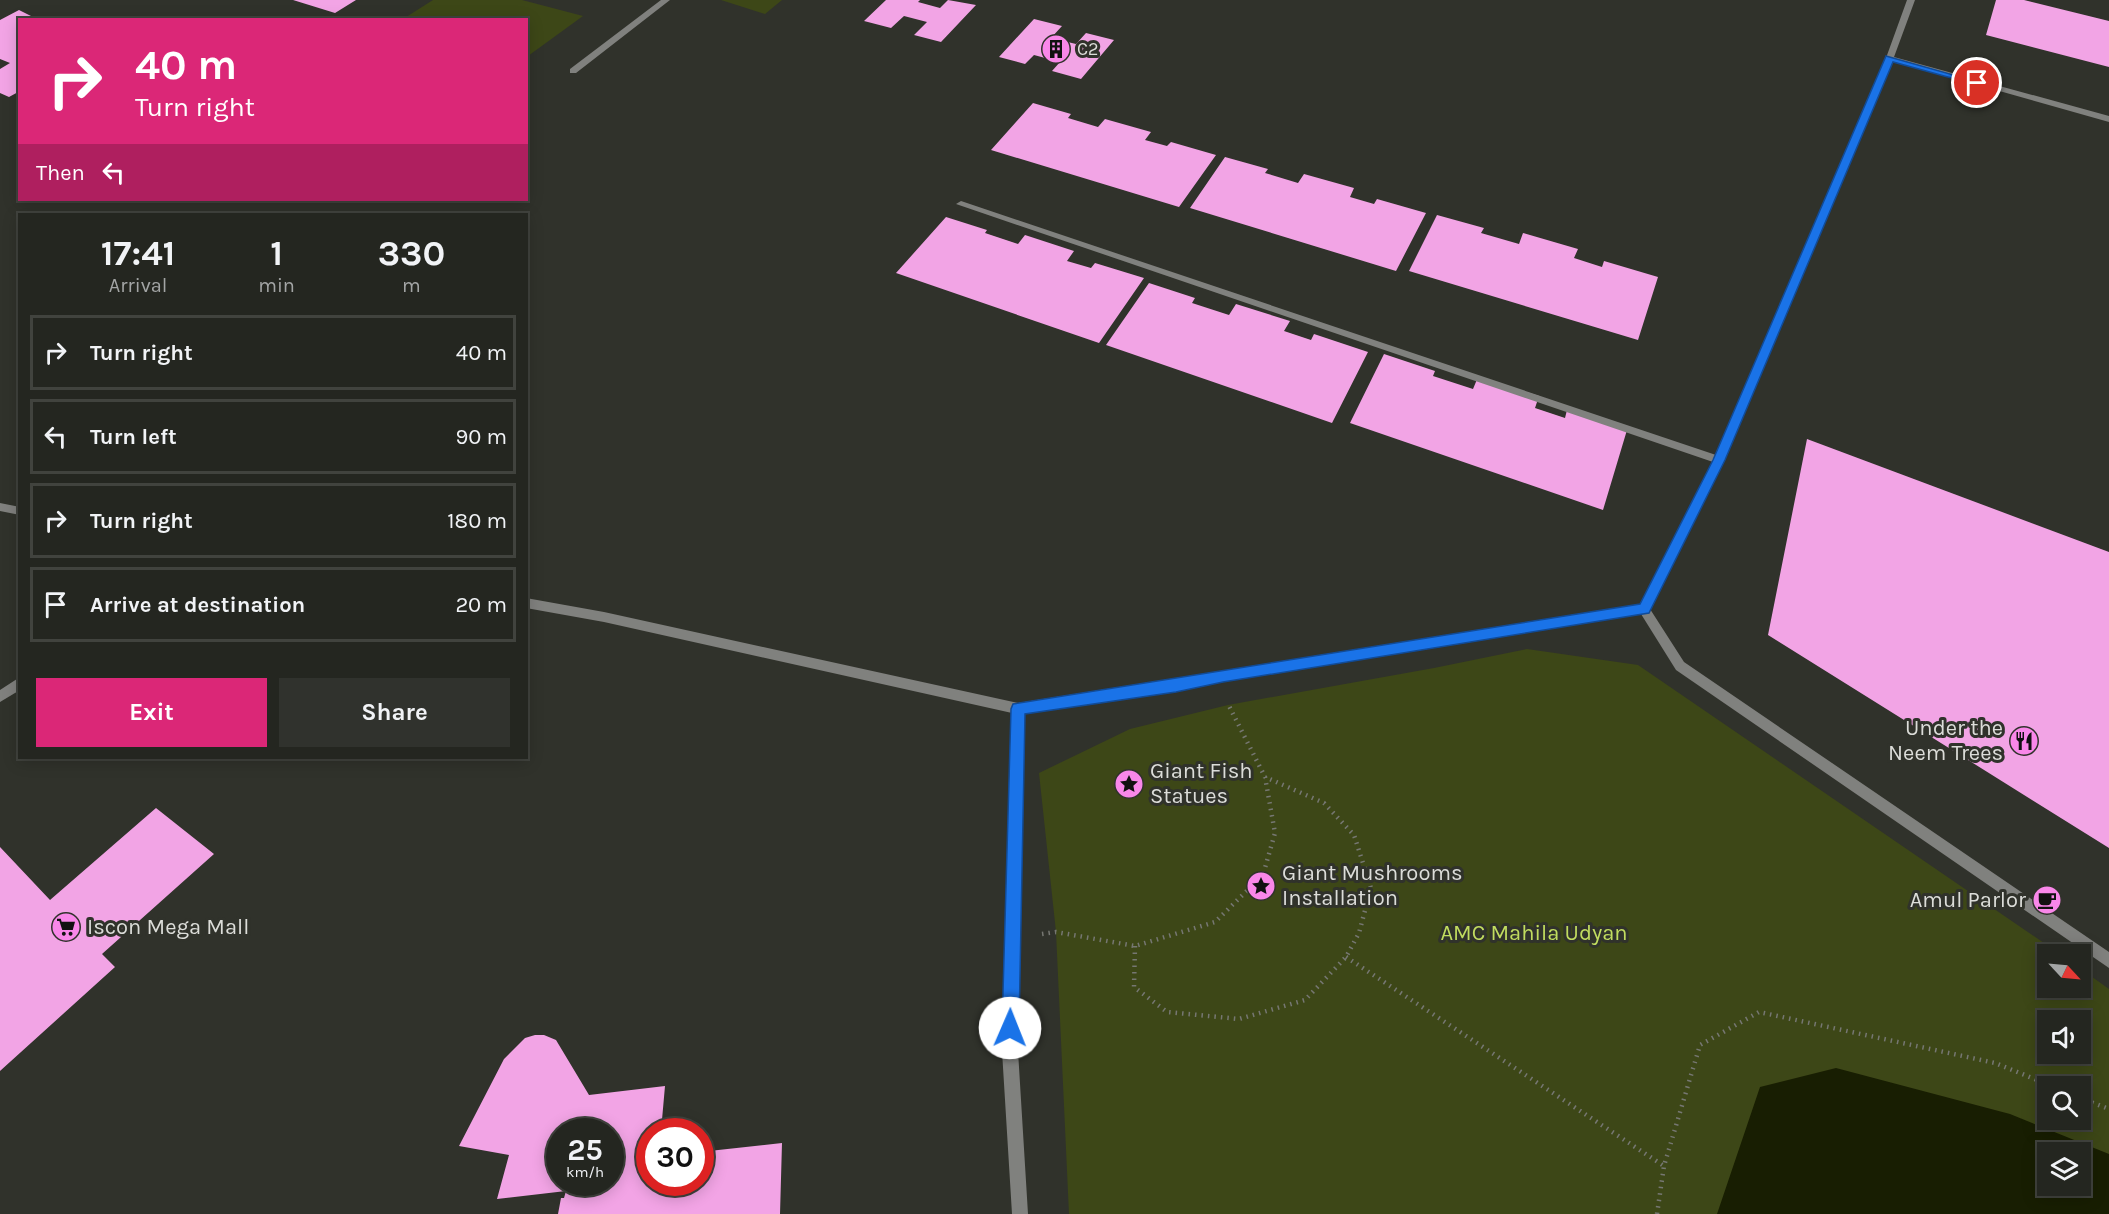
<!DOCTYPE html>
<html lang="en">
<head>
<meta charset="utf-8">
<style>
	:root { --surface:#242620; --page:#30322d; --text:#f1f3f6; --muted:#a3a5a5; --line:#41433e; --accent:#db2777 }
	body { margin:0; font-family:Karla,sans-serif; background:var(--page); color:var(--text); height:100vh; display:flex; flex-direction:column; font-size:22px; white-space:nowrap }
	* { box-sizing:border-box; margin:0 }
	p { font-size:20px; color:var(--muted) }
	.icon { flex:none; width:33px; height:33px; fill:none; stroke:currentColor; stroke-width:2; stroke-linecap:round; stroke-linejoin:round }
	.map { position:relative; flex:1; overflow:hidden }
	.panel { position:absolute; left:18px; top:213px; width:510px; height:546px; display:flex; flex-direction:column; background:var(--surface); border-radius:0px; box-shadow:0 3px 15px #0003,0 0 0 2px var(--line) }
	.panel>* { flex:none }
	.banner { position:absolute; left:18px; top:18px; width:510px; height:183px; border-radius:0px; box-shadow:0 3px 15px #0003,0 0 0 2px var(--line); background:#db2777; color:#fff; overflow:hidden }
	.needle { width:39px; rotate:116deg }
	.fabs { position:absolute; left:2037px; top:944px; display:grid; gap:12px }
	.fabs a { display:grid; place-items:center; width:54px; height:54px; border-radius:0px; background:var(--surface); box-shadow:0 3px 15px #0003,0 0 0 2px var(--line); font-size:30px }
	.speed { position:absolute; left:546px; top:1118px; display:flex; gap:12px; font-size:30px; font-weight:700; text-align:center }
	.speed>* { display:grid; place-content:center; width:78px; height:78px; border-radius:50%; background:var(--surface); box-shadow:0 3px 15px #0003,0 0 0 2px var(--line); line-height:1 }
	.speed small { font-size:15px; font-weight:400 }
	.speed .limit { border:9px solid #d22; background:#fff; color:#111 }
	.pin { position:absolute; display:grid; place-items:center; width:51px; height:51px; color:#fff; margin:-26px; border:3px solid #fff; border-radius:50%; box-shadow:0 2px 6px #0007 }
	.me { position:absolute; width:66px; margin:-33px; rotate:1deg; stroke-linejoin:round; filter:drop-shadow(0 0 4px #0008) }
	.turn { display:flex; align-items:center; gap:21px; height:126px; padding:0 18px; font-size:27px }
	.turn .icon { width:78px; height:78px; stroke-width:2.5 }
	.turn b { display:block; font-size:42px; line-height:51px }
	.then { display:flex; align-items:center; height:57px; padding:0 18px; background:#0003; gap:12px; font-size:22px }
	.eta { display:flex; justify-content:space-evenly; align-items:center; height:102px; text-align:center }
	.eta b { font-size:36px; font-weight:700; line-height:42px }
	.action { display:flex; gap:12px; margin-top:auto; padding:12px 18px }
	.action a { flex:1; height:69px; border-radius:0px; background:var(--accent); color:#fff; font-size:24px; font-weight:700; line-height:69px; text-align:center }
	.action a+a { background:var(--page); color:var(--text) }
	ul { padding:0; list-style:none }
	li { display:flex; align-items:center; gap:18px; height:75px; margin:0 12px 9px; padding:0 6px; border:3px solid var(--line); border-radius:0px }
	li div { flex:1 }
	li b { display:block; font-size:22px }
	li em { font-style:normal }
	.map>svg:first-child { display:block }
</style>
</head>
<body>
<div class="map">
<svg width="2109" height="1214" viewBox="0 0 2109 1214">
	<rect width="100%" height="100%" fill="#30322b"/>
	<path fill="#3d4717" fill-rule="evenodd" d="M 433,0 L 522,0 L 583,16 L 528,56 L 526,20 L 403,19 Z
		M 721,0 L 782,0 L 765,14 Z
		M 1527,649 L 1638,665 L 2060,954 L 2048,954 L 2048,987 L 2080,987 L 2081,969 L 2109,989 L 2109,1214 L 1069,1214 L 1056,932 L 1039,773 L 1130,729 L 1228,705 L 1434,668 ZM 2048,1020 L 2080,1020 L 2080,1053 L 2048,1053 ZM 2048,1086 L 2080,1086 L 2080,1119 L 2048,1119 ZM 2048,1152 L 2080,1152 L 2080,1185 L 2048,1185 Z"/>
	<path fill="#181e02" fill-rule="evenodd" d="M 1836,1068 L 2010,1114 L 2109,1154 L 2109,1214 L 1717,1214 L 1760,1087 ZM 2048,1152 L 2080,1152 L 2080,1185 L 2048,1185 Z"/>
	<path fill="#f2a4e5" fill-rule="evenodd" d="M 293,0 L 356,0 L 335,13 Z
		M 886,0 L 920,0 L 918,2 L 940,8 L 948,0 L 976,5 L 941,42 L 914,35 L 927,22 L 904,16 L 891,28 L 864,21 Z
		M 1996,0 L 2024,0 L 2109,21 L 2109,67 L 1986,35 Z
		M 19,10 L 39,20 L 20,20 L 20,91 L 9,97 L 0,93 L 0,69 L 10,63 L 0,59 L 0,20 Z
		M 1034,19 L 1062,26 L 1051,38 L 1076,44 L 1086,33 L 1114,40 L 1081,79 L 1052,71 L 1060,62 L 1034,55 L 1025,64 L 999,57 Z
		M 1033,103 L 1071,114 L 1068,118 L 1098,127 L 1105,119 L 1151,132 L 1145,140 L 1167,146 L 1171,142 L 1216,155 L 1179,207 L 991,150 Z
		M 1225,157 L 1268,169 L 1265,173 L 1298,183 L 1304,174 L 1354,188 L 1350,197 L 1374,204 L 1377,199 L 1426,213 L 1396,271 L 1190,208 Z
		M 1437,215 L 1484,228 L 1481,233 L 1519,244 L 1523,233 L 1578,249 L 1574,258 L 1602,267 L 1604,261 L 1658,277 L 1638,340 L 1409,271 Z
		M 946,217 L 987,230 L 985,233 L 1018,244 L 1025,235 L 1074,251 L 1067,261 L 1091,268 L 1095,263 L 1144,278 L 1099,343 L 896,273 Z
		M 1149,283 L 1195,298 L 1192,303 L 1229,315 L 1236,304 L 1290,321 L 1284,331 L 1311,340 L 1314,334 L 1368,352 L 1332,423 L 1106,345 Z
		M 1384,354 L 1435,371 L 1433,376 L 1473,389 L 1478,377 L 1539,396 L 1535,408 L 1565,418 L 1567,410 L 1627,430 L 1603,510 L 1350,423 Z
		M 1807,439 L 2109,552 L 2109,848 L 1768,635 Z
		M 156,808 L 214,854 L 102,954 L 115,967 L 0,1071 L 0,847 L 50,900 Z
		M 535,1035 L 544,1035 L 556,1040 L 589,1095 L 665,1086 L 661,1131 L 650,1131 L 650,1182 L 700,1182 L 700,1152 L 782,1143 L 780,1214 L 558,1214 L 561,1198 L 564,1198 L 566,1191 L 497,1199 L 509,1155 L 459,1146 L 504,1059 L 525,1038 ZM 560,1131 L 610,1131 L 610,1182 L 560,1182 Z"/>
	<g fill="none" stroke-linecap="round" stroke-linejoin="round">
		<path stroke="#767772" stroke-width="4.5" stroke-dasharray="1.5 5" stroke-linecap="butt" d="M 1042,934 L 1056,932 L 1135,946 L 1215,922 L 1263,875 L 1275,833 L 1265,777 L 1228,704
			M 1135,946 L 1134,987 L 1167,1012 L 1239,1019 L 1305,1000 L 1346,957 L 1359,933 L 1371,888 L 1354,835 L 1324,803 L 1265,777
			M 1346,957 L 1664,1166
			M 2080,1098 L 2109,1109
			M 1657,1214 L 1664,1166 L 1700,1045 L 1759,1012 L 1995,1063 L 2052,1086"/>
		<path fill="#80817e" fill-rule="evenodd" d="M 661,0 L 670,0 L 576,73 L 570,73 L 570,69 Z
			M 1907,0 L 1915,0 L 1894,57 L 2109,116 L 2109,122 L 1893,61 L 1724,460 L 1650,609 L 1684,662 L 2109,952 L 2109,968 L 1676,670 L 1641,614 L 1024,714 L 1018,1051 L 1028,1214 L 1012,1214 L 1002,1051 L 1012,713 L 604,622 L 526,608 L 526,598 L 604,612 L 1018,703 L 1640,605 L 1713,462 L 956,204 L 961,201 L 964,202 L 1716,455 L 1886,58 Z
			M 0,503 L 20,507 L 20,515 L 0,511 Z
			M 20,677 L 20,690 L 0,702 L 0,690 Z"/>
	</g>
	<path fill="#1a73e8" stroke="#114b97" stroke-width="1.5" d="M 1886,56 L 1982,83 L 1977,85 L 1893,62 L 1725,460 L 1649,613 L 1223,682 L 1176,692 L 1025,714 L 1019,1028 L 1016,1034 L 1010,1037 L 1004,1034 L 1002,1028 L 1011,709 L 1013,704 L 1640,604 L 1713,460 Z"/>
	<defs>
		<g id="building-disc" transform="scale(1.5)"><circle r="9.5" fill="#f987e9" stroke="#30322b"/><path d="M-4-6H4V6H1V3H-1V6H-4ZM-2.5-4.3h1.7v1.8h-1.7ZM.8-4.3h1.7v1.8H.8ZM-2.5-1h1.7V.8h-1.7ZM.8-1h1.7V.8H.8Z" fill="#111"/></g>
		<g id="restaurant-disc" transform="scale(1.5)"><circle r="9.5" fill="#f987e9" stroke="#30322b"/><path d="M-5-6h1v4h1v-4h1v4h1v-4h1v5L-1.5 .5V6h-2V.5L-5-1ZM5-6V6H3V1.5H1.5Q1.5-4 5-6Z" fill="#111"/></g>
		<g id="sight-disc" transform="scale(1.5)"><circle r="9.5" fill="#f987e9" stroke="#30322b"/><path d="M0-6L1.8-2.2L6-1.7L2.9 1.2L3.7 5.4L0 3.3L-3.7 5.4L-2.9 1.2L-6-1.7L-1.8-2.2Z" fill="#111"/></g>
		<g id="cafe-disc" transform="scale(1.5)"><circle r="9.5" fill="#f987e9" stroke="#30322b"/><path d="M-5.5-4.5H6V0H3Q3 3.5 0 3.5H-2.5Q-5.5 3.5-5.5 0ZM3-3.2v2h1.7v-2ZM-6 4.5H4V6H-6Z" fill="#111"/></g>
		<g id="supermarket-disc" transform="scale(1.5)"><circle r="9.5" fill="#f987e9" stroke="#30322b"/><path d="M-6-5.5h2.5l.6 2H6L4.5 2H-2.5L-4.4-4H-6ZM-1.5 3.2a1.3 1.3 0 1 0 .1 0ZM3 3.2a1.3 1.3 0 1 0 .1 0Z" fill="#111"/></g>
	</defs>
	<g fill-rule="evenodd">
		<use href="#building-disc" x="1056" y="49"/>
		<use href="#restaurant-disc" x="2024" y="741"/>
		<use href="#sight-disc" x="1129" y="784"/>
		<use href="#sight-disc" x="1261" y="886"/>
		<use href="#cafe-disc" x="2047" y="900"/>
		<use href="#supermarket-disc" x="66" y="927"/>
	</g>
	<g text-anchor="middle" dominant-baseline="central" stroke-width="6" stroke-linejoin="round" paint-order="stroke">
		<g font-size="18" fill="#dcddd9" stroke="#30322b" text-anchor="start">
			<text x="1077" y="49">C2</text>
		</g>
		<g font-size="22" fill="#dcddd9" stroke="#30322b" text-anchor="start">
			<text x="2003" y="728" text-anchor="end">Under the<tspan x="2003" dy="25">Neem Trees</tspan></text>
			<text x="1150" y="771">Giant Fish<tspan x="1150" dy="25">Statues</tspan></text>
			<text x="1282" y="873">Giant Mushrooms<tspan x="1282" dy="25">Installation</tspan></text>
			<text x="2026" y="900" text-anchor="end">Amul Parlor</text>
			<text x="87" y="927">Iscon Mega Mall</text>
		</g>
		<g font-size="22" fill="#c1dc5f" stroke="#30322b">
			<text x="1534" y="933">AMC Mahila Udyan</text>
		</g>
	</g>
</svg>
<div class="fabs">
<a><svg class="needle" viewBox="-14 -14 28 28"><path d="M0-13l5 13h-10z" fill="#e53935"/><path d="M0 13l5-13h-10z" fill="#a3a5a5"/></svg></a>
<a><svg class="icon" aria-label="sound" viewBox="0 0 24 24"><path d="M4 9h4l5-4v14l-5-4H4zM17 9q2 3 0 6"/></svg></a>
<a><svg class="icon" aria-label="search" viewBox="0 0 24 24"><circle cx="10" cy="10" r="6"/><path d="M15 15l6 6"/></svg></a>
<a><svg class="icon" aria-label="layers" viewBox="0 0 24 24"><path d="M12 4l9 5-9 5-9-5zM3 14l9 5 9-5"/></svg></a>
</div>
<div class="speed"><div>25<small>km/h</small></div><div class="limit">30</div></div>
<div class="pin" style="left:1977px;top:83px;background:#d93025"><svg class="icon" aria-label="arrive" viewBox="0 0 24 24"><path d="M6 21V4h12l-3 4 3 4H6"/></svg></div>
<svg class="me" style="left:1010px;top:1028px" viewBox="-20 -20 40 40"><circle r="19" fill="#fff"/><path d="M0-13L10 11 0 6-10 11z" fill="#1a73e8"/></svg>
<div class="banner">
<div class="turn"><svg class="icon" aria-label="right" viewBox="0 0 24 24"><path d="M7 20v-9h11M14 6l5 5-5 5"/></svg><div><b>40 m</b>Turn right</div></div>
<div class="then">Then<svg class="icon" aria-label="left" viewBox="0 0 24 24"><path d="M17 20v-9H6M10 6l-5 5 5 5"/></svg></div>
</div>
<section class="panel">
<div class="eta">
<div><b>17:41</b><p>Arrival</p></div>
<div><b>1</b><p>min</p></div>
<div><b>330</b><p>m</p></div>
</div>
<ul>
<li><svg class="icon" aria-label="right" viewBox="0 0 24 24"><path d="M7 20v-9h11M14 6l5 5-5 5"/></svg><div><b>Turn right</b></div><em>40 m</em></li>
<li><svg class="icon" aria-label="left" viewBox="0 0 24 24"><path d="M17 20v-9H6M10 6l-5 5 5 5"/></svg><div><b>Turn left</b></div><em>90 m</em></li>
<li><svg class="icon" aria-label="right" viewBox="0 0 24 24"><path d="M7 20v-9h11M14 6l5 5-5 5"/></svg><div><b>Turn right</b></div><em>180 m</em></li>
<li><svg class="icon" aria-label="arrive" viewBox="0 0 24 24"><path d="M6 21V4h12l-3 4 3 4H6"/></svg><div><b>Arrive at destination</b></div><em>20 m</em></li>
</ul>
<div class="action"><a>Exit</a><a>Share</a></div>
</section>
</div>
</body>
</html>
